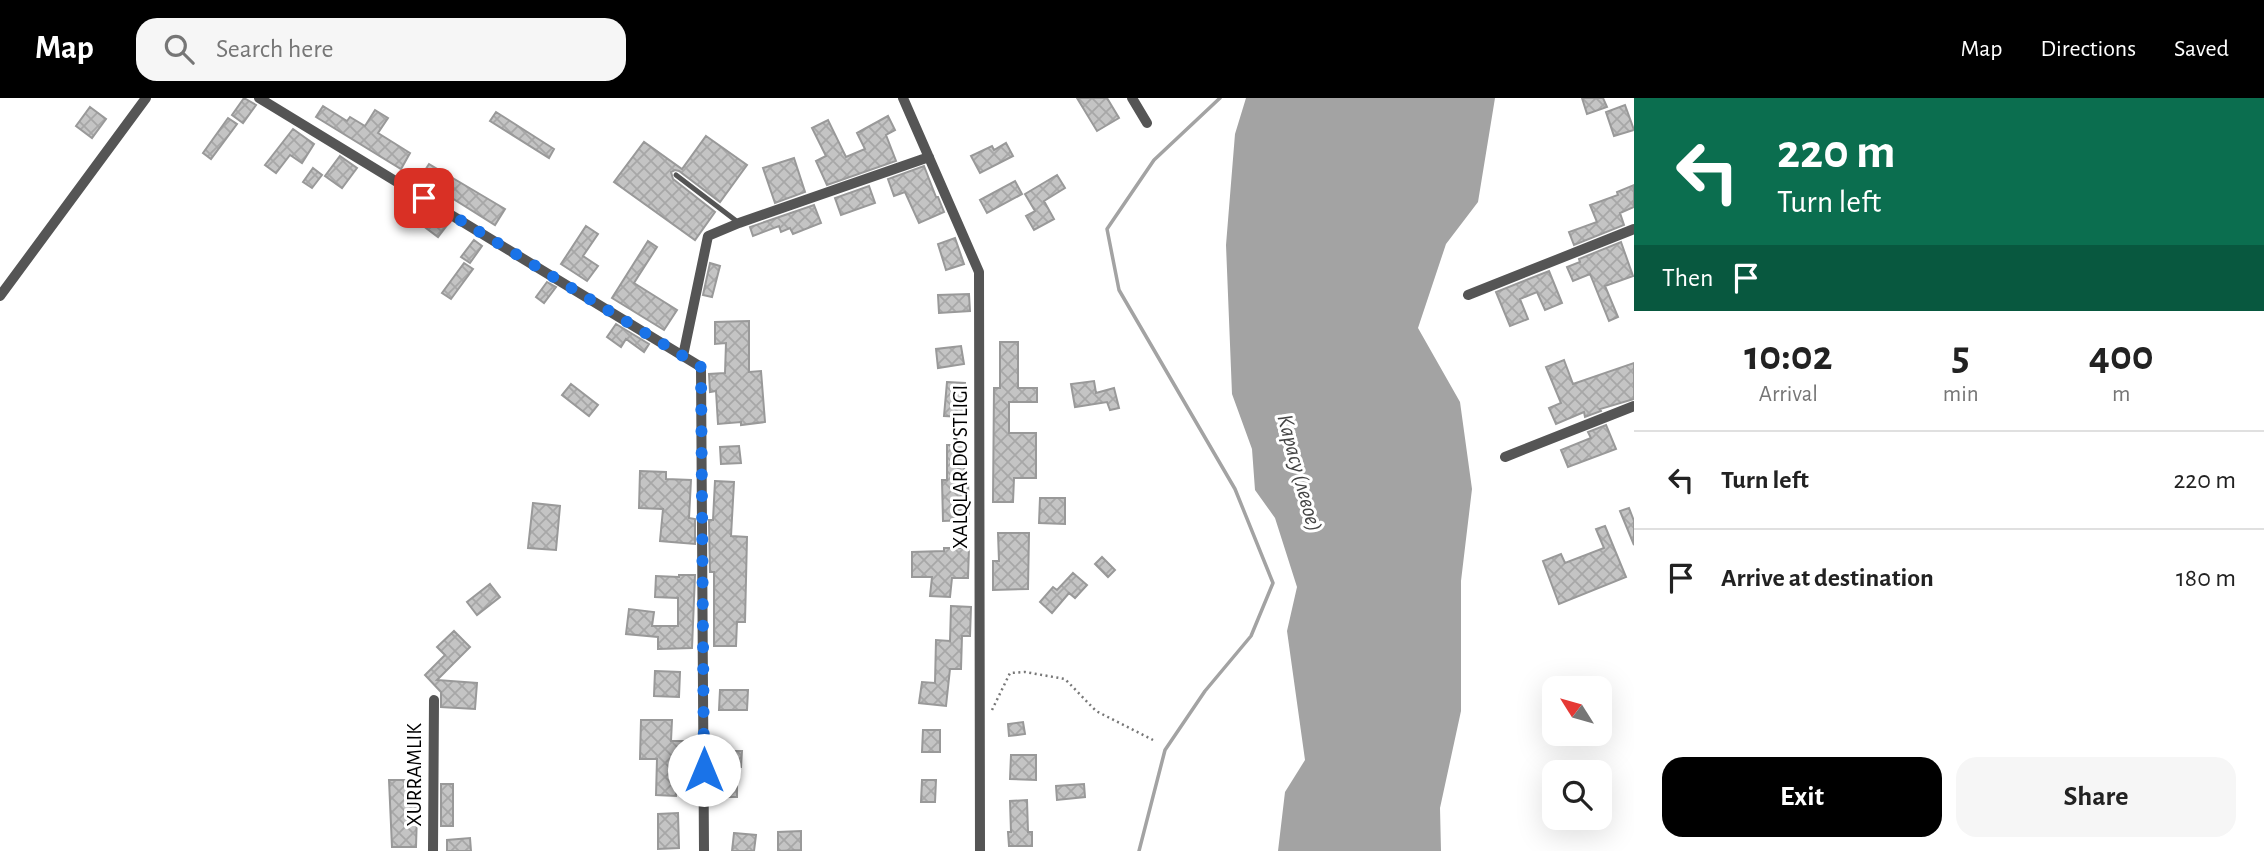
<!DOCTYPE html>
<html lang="en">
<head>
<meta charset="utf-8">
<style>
	:root { --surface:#fff; --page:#f6f6f6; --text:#222; --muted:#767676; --line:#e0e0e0; --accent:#000 }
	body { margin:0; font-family:"Alegreya Sans",sans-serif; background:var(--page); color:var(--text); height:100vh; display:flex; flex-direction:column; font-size:26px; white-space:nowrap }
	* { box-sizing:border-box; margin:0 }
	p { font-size:23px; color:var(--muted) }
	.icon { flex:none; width:38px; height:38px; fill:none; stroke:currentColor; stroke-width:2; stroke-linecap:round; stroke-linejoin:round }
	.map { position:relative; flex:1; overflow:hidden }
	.drawer { display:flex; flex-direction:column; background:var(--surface); width:630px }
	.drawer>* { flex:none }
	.guide { background:#0b6e4f; color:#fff; overflow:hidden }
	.needle { width:46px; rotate:307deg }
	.controls { position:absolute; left:1542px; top:578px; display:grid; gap:14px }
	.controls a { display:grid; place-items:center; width:70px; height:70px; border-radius:14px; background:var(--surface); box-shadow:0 7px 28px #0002; font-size:35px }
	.pin { position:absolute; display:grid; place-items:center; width:60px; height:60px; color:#fff; margin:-30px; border-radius:14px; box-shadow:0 4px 10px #0006 }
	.me { position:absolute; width:77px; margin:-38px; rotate:0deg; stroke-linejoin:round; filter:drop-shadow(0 0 5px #0008) }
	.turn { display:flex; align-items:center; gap:24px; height:147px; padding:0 28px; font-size:32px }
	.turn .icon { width:91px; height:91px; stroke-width:2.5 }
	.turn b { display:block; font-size:49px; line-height:60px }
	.then { display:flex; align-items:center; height:66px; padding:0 28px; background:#0003; gap:14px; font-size:26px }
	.eta { display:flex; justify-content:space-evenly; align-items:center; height:119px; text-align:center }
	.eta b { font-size:42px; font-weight:700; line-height:49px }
	.primary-button { display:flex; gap:14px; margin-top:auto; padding:14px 28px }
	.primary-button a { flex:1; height:80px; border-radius:21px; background:var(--accent); color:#fff; font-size:28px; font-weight:700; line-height:80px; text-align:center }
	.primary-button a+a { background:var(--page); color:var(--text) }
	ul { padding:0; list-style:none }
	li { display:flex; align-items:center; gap:21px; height:98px; padding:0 28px; border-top:2px solid var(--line) }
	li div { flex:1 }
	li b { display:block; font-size:26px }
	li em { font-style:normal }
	header { display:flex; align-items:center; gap:42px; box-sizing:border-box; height:98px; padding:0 35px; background:var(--accent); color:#fff }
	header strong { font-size:33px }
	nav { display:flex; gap:38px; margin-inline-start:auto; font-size:24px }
	.search { width:490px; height:63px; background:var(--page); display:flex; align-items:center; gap:18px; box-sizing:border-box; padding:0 24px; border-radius:21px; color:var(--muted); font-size:26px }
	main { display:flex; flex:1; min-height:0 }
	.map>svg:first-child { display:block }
</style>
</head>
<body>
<header>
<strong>Map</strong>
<div class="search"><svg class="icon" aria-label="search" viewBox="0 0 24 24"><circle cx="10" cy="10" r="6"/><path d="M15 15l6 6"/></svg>Search here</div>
<nav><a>Map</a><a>Directions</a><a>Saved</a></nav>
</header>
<main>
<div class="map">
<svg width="1634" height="753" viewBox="0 0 1634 753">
	<defs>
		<pattern id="building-cross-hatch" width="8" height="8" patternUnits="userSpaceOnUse" patternTransform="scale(1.75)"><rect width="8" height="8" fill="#c4c4c4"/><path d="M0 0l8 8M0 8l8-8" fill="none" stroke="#a7a7a7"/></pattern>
	</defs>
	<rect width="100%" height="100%" fill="#fff"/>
	<path fill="#a3a3a3" d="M 1246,0 L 1495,0 L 1478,104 L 1446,146 L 1418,230 L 1460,304 L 1472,391 L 1461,483 L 1461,613 L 1440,710 L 1441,753 L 1278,753 L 1285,694 L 1305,662 L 1287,533 L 1297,489 L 1275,420 L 1255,392 L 1252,351 L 1232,296 L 1226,147 L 1235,36 Z"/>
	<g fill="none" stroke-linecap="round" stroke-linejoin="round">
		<path stroke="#a3a3a3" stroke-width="3.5" d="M 1139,753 L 1165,652 L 1205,593 L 1251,538 L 1273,485 L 1235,391 L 1119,192 L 1107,131 L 1154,62 L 1220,0"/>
	</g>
	<path fill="url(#building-cross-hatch)" stroke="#999" stroke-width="2" d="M 244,0 L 256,7 L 243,25 L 232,17 Z
		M 1077,0 L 1107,0 L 1119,20 L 1097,33 Z
		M 1582,0 L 1603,0 L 1607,9 L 1587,16 Z
		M 1625,7 L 1634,32 L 1614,38 L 1606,14 Z
		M 323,8 L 347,23 L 350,19 L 365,28 L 375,12 L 388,20 L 378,35 L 410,55 L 401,71 L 316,19 Z
		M 90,9 L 106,21 L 92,40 L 76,28 Z
		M 496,14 L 554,51 L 549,60 L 490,23 Z
		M 888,18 L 895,32 L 886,37 L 896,63 L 827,87 L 816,63 L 826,58 L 812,30 L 828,22 L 846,59 L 865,51 L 857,35 Z
		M 228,20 L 237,26 L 211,61 L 203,55 Z
		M 293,31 L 314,46 L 302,65 L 290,57 L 276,75 L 265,67 Z
		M 706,38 L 747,67 L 720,104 L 679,73 L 675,72 L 671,74 L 673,81 L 715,114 L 695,142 L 614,84 L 644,44 L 682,71 Z
		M 1006,45 L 1013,58 L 980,75 L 971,58 L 992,48 L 994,52 Z
		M 340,58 L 357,70 L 342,90 L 325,78 Z
		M 794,60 L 805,94 L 775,105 L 763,70 Z
		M 429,66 L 505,111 L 495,127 L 420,80 Z
		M 924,68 L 936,99 L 938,99 L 944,114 L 919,125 L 905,94 L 894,98 L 888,81 Z
		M 313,70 L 322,77 L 312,90 L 303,84 Z
		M 1057,77 L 1065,90 L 1044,103 L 1054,121 L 1034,132 L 1026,118 L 1035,113 L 1025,96 Z
		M 1015,83 L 1022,96 L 987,115 L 980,102 Z
		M 1634,87 L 1634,109 L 1620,115 L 1624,127 L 1574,147 L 1569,134 L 1597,124 L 1590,107 L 1618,97 L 1617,94 Z
		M 869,88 L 875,105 L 841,117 L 835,100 Z
		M 814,107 L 821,125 L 793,136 L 790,130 L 781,134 L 779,128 L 753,138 L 750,129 Z
		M 427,111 L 448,126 L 438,139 L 418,124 Z
		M 586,128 L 598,136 L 583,158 L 598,168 L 587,183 L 561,166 Z
		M 955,140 L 964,166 L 946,172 L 938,146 Z
		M 474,142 L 482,148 L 470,165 L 461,159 Z
		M 648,143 L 657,149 L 634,185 L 677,212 L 664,232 L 612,200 Z
		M 1621,144 L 1633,178 L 1605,188 L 1618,219 L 1609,223 L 1590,176 L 1573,183 L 1567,169 L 1580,164 L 1579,161 Z
		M 464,165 L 473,171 L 451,201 L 442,195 Z
		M 710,165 L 720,168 L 712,199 L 703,197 Z
		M 1549,173 L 1562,205 L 1545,212 L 1537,194 L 1520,201 L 1528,221 L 1510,228 L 1496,194 Z
		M 547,184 L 556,189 L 544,205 L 536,199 Z
		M 969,196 L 970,213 L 939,215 L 938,197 Z
		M 749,223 L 749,274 L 761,273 L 765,324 L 741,327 L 741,324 L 718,326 L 716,293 L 710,294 L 709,276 L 725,275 L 726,245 L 715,246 L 715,224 Z
		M 616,226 L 649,246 L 644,254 L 626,241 L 621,249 L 607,239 Z
		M 1000,244 L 1018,244 L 1018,290 L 1037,290 L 1037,304 L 1009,304 L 1009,335 L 1036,335 L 1036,380 L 1014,380 L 1013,404 L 993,404 L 994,290 L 1000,290 Z
		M 961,248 L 964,266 L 938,270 L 936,251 Z
		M 1564,262 L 1573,286 L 1634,265 L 1634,301 L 1600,311 L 1601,313 L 1585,319 L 1584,314 L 1556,326 L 1549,310 L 1561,305 L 1546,269 Z
		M 1094,283 L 1096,295 L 1114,290 L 1119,310 L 1110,312 L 1107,304 L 1075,309 L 1071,286 Z
		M 947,284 L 965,285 L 963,319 L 944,318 Z
		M 571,286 L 598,307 L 589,318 L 562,297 Z
		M 1606,327 L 1616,351 L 1568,369 L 1561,352 L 1591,340 L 1588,334 Z
		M 947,347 L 965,347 L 964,381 L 968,381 L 969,422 L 943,423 L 942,382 L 947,382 Z
		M 739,348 L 741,365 L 721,366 L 720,349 Z
		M 640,373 L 666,374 L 666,381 L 691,382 L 689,420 L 695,421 L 695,446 L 660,443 L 663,411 L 639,410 Z
		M 715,383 L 734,384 L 731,438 L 747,439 L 745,524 L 737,524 L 736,548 L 714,548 L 714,474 L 710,474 L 709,422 L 713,422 Z
		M 1040,400 L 1065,400 L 1065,426 L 1039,425 Z
		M 533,405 L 560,408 L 556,452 L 528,450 Z
		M 1629,410 L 1634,423 L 1634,447 L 1620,413 Z
		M 1605,428 L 1626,479 L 1559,506 L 1543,463 L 1561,456 L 1565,465 L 1604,450 L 1596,431 Z
		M 998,435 L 1029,435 L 1028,491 L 993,492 L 993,463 L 999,463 Z
		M 944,450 L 969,450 L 968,480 L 952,480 L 950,499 L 930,498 L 932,479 L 912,479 L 912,454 L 944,453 Z
		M 1102,459 L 1115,472 L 1108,479 L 1095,466 Z
		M 1073,475 L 1087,487 L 1075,500 L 1069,495 L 1052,515 L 1040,504 L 1053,489 L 1057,492 Z
		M 679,477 L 695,477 L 692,550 L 658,551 L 658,539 L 626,536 L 629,511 L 654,514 L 652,528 L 678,528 L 678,500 L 655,499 L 656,478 L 679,479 Z
		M 490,486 L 500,499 L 477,517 L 467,504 Z
		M 951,508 L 971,509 L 970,538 L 962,538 L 961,571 L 950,571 L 946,608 L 919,605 L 922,584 L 935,585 L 936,542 L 950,543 Z
		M 454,533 L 470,549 L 437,582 L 477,585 L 475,611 L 441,609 L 441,594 L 425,577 L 445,557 L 437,549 Z
		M 655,573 L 680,574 L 679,599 L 654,598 Z
		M 720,592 L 748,592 L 747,612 L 719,612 Z
		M 641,622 L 672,622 L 671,643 L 685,643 L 685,661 L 676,661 L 676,698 L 656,697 L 657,661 L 640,661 Z
		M 1023,624 L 1025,636 L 1009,638 L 1008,626 Z
		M 923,632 L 940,632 L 940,654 L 922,654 Z
		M 720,653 L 742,653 L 741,669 L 737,669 L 737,699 L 720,699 Z
		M 1011,657 L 1036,657 L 1036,682 L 1010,681 Z
		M 389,682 L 418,682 L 416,749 L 392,749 Z
		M 922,682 L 936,682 L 935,704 L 921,704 Z
		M 441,686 L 453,686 L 453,728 L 441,728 Z
		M 1084,686 L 1085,699 L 1057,702 L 1056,688 Z
		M 1027,702 L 1028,734 L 1032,734 L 1032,748 L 1009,748 L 1008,734 L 1011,734 L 1010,703 Z
		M 678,715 L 679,750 L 658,751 L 658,716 Z
		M 801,733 L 801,752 L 778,753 L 778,734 Z
		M 734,735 L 756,737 L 754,753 L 732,753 Z
		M 470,740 L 471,753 L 447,753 L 447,742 Z"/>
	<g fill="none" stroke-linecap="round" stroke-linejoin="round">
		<path stroke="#777" stroke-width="2.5" stroke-dasharray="2 3.5" stroke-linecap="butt" d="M 992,612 L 1010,575 L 1025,574 L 1065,581 L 1096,613 L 1153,642"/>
		<path stroke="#555" stroke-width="5" d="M 676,77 L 739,125"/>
		<path stroke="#555" stroke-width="10" d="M 259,0 L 701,269 L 704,753
			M 903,0 L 979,174 L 980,753
			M 1132,0 L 1147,25
			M 1468,197 L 1634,131
			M 0,198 L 146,0
			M 683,258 L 708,138 L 739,125 L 929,59
			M 1505,359 L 1634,308
			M 433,753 L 434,602"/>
	</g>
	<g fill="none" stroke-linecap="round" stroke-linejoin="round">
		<path stroke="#1a73e8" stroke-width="12" stroke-dasharray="0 21.6" d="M 424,100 L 701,269 L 704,672"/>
	</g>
	<g text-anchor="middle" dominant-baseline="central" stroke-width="6" stroke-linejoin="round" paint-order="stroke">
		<g font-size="21" fill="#000" stroke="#fff">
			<text transform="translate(960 369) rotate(-90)">XALQLAR DO'STLIGI</text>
			<text transform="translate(414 677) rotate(-90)">XURRAMLIK</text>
		</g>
		<g font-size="23" font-style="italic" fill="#444" stroke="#fff">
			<text transform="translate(1299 375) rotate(75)">Карасу (левое)</text>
		</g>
	</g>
</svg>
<div class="controls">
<a><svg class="needle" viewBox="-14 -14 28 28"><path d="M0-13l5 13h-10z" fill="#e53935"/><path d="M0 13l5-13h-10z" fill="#767676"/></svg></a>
<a><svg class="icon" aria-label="search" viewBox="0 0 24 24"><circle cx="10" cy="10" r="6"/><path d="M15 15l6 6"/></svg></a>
</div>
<div class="pin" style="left:424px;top:100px;background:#d93025"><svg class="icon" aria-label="arrive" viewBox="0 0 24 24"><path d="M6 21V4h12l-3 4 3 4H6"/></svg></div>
<svg class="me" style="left:704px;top:672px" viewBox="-20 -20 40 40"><circle r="19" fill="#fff"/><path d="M0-13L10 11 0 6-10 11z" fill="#1a73e8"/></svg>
</div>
<section class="drawer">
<div class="guide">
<div class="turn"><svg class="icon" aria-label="left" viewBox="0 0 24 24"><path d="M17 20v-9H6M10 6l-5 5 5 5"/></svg><div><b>220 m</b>Turn left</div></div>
<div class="then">Then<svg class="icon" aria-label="arrive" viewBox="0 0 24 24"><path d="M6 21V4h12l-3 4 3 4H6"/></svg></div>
</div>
<div class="eta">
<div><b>10:02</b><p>Arrival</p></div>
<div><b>5</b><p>min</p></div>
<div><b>400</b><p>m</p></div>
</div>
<ul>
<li><svg class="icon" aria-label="left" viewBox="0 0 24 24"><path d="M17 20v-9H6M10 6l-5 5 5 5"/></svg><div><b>Turn left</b></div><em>220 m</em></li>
<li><svg class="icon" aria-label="arrive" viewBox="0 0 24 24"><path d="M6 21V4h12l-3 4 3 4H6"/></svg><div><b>Arrive at destination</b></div><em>180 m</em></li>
</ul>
<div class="primary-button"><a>Exit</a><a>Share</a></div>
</section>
</main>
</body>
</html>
